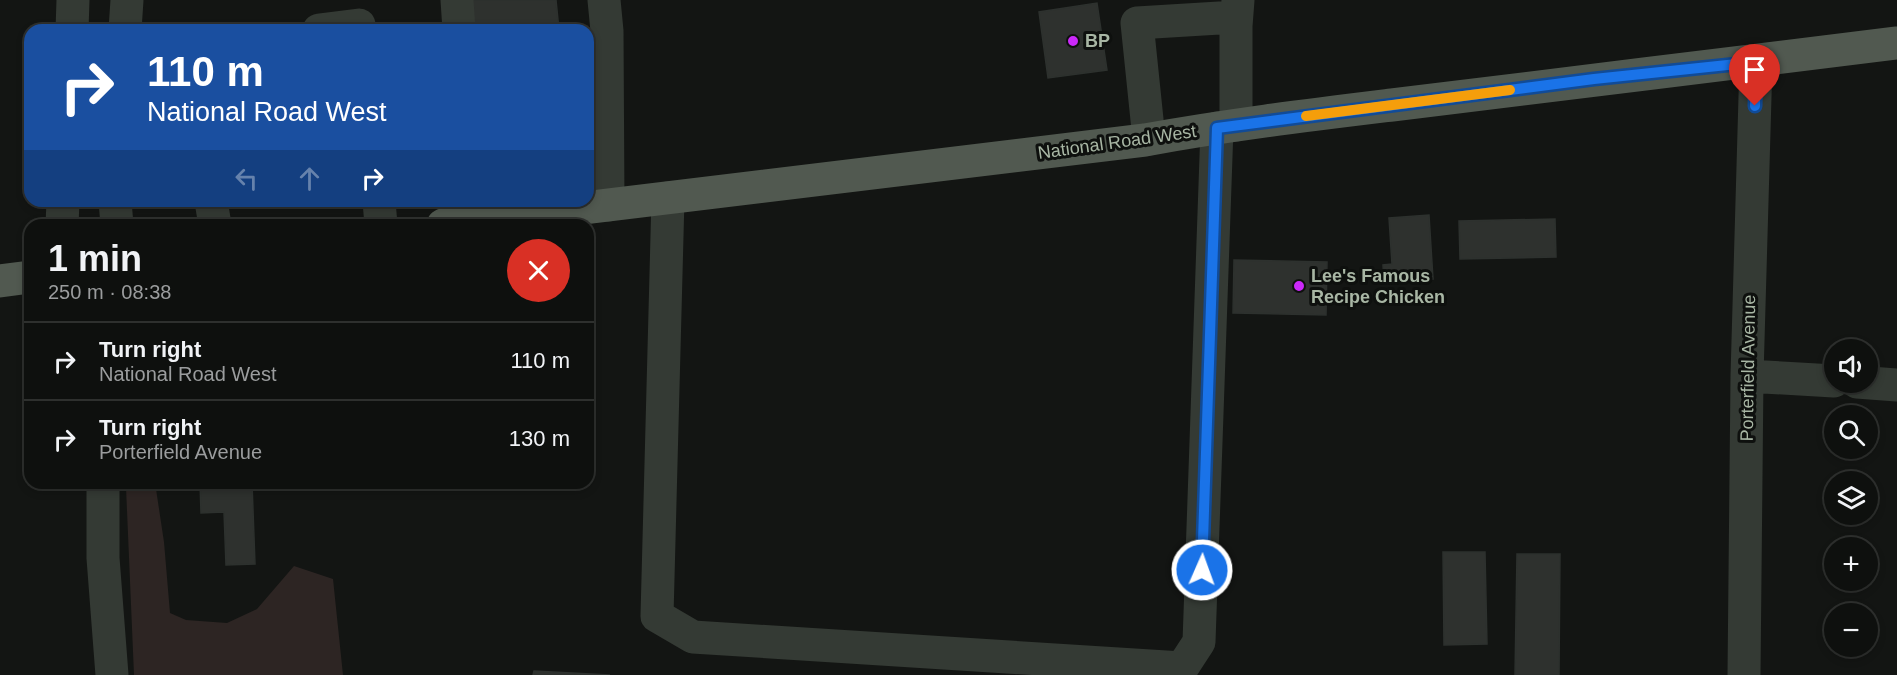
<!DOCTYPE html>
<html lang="en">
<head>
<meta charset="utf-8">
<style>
	:root { --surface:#0e100e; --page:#171917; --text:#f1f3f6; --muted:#9b9d9e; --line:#2e302e }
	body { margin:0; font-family:Helvetica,sans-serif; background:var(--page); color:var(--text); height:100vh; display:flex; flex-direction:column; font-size:22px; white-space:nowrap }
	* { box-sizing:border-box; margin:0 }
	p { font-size:20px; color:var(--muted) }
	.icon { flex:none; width:33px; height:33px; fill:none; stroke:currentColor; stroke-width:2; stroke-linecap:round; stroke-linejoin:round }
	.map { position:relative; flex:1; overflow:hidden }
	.panel { position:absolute; left:24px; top:219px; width:570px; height:270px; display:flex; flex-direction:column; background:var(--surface); border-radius:18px; box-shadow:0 3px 9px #0003,0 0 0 2px var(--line) }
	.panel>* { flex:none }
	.top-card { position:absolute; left:24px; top:24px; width:570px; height:183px; border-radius:18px; box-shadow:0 3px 9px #0003,0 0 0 2px var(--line); background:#1a4fa0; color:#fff; overflow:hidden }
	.tools { position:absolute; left:1824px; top:339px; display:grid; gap:12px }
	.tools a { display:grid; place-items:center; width:54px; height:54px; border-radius:50%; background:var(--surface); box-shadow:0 3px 9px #0003,0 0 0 2px var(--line); font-size:30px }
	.pin { position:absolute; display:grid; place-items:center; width:51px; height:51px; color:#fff; margin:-62px -26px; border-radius:50% 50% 50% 0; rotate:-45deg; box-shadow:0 0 6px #0007 }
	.pin .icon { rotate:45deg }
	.me { position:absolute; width:66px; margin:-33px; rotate:2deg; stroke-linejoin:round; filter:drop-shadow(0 0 4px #0008) }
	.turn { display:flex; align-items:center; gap:21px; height:126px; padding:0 24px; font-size:27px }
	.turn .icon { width:78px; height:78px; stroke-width:2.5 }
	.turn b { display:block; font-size:42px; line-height:51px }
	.lanes { display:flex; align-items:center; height:57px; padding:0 24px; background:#0003; justify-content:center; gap:30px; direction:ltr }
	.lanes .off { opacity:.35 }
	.round { display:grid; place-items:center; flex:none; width:63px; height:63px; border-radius:32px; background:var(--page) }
	.summary { display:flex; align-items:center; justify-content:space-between; height:102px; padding:0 24px }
	h1 { font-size:36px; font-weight:800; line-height:45px }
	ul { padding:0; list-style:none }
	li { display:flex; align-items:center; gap:18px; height:78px; padding:0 24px; border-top:2px solid var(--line) }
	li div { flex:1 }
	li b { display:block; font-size:22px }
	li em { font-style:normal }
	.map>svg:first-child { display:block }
</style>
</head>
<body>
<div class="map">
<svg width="1897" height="675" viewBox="0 0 1897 675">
	<rect width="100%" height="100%" fill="#131513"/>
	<path fill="#2d2523" d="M 126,487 L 156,489 L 164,542 L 170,613 L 186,620 L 227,623 L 257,609 L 294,566 L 333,579 L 343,675 L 134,675 Z"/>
	<path fill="#2e312e" stroke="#2d312e" stroke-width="1.5" d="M 469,0 L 556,0 L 559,30 L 471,30 Z
		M 1097,3 L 1107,70 L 1048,78 L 1039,12 Z
		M 1429,215 L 1433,279 L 1384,282 L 1383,265 L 1392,264 L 1389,218 Z
		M 1555,219 L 1556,257 L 1460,259 L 1459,221 Z
		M 1234,260 L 1327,262 L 1326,315 L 1233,313 Z
		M 200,483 L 252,483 L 255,564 L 226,565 L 224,512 L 201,513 Z
		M 1443,552 L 1485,552 L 1487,644 L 1444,645 Z
		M 1517,554 L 1560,554 L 1559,675 L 1515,675 Z
		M 534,671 L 610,675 L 533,675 Z"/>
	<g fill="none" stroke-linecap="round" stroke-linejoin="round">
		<path stroke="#343a34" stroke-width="33" d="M 457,0 L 459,30
			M 604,0 L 607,31 L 608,205
			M 72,30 L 73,0
			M 125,30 L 127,0
			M 319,30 L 359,25 L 360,30
			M 1236,125 L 1236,26 L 1238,0
			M 1149,139 L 1137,23 L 1236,17
			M 668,198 L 657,616 L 693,637 L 1182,668 L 1199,642 L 1217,128
			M 115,201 L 117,225
			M 211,201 L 215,225
			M 379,201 L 381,225
			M 62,225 L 63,201
			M 1747,376 L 1834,381
			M 1857,382 L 1897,385
			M 103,483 L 103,558 L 112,675
			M 1744,675 L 1747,376 L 1756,62"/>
		<path stroke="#515950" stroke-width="33" d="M 443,225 L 1145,140 C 1227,125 1310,115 1392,105 C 1560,83 1729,65 1897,43
			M 0,281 L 30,277"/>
	</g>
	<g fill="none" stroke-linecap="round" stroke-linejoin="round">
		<g stroke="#114b97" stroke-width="15">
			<path id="route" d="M 1202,570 L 1217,128 L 1594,79 L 1756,62 L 1755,106"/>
		</g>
		<use href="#route" stroke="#1a73e8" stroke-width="10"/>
		<path stroke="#f59e0b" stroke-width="10" d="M 1306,116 L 1510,90"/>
	</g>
	<g fill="#cb28f9" stroke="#0e100e" stroke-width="2">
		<circle cx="1073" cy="41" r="6"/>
		<circle cx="1299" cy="286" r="6"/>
	</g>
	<g text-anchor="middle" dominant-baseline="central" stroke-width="6" stroke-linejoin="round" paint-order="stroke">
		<g font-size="18" font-weight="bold" fill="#a8b6a4" stroke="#0e100e" text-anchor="start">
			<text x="1085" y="41">BP</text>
			<text x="1311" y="276">Lee's Famous<tspan x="1311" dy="21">Recipe Chicken</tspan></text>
		</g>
		<g font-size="18" fill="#a8b6a4" stroke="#0e100e">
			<text transform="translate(1117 142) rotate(-8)">National Road West</text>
			<text transform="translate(1748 368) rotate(-89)">Porterfield Avenue</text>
		</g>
	</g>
</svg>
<div class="tools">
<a><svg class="icon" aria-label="sound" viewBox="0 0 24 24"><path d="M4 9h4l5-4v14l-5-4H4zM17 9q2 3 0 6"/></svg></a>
<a><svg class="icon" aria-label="search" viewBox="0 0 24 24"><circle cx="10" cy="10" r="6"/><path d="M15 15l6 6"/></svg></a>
<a><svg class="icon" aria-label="layers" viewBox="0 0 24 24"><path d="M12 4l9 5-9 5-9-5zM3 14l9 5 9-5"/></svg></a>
<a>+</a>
<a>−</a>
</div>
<div class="pin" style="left:1755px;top:106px;background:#d93025"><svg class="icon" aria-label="arrive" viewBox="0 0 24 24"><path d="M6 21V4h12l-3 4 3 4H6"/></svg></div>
<svg class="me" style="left:1202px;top:570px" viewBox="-20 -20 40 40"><circle r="17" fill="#1a73e8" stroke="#fff" stroke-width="3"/><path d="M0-11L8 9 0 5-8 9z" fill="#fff"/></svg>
<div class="top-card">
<div class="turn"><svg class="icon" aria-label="right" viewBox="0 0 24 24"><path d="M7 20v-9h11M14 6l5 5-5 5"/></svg><div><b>110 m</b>National Road West</div></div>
<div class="lanes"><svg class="icon off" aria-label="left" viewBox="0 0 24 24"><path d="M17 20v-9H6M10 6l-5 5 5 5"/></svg><svg class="icon off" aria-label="ahead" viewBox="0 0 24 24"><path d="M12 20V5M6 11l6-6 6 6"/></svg><svg class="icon" aria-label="right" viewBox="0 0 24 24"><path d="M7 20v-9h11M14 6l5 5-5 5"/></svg></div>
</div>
<section class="panel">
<div class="summary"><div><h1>1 min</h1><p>250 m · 08:38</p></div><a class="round" style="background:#d93025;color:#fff"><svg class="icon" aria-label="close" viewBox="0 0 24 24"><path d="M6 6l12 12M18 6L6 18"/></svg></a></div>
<ul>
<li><svg class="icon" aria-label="right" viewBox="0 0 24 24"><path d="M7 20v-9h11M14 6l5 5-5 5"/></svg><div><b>Turn right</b><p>National Road West</p></div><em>110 m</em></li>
<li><svg class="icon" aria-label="right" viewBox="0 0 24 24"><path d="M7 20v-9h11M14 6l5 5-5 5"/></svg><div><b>Turn right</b><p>Porterfield Avenue</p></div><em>130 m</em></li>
</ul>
</section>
</div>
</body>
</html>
